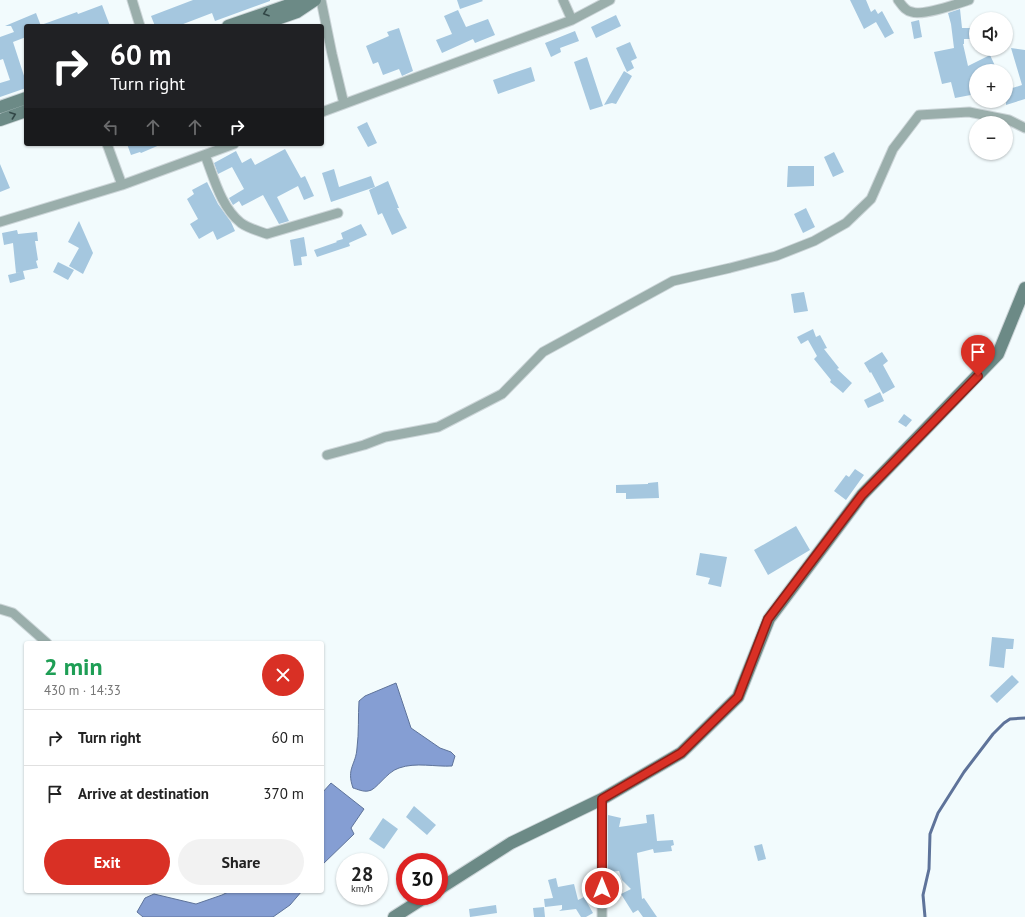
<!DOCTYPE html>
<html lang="en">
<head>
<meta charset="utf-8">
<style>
	:root { --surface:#fff; --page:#f2f2f2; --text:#222; --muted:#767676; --line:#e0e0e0; --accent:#d93025 }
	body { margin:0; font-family:"PT Sans",sans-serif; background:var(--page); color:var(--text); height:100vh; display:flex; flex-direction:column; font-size:15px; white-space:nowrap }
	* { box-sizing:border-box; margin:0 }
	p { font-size:13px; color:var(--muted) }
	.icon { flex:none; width:22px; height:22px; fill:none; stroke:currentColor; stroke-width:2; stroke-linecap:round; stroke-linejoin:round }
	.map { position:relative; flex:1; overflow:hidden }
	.drawer { position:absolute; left:24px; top:641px; width:300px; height:252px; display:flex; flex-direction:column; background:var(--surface); border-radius:4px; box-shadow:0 1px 3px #0004 }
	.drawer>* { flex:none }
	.banner { position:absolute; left:24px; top:24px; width:300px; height:122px; border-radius:4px; box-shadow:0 1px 3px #0004; background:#202124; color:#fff; overflow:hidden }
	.fabs { position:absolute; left:969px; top:12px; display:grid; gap:8px }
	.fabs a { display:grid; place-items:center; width:44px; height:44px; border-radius:50%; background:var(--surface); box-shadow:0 1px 3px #0004; font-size:20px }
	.speed { position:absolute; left:336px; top:853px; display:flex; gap:8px; font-size:20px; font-weight:700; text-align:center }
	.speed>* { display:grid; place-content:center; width:52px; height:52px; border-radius:50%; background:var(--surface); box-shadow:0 1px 3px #0004; line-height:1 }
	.speed small { font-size:10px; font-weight:400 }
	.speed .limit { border:6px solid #d22; background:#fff; color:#111 }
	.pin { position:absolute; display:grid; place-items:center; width:34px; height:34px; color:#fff; margin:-41px -17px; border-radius:50% 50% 50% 0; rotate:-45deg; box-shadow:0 0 4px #0007 }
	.pin .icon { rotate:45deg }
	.me { position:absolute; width:44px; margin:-22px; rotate:0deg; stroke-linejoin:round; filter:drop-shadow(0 0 3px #0008) }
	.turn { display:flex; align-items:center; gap:14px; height:84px; padding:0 20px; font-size:18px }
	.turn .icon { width:52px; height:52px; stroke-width:2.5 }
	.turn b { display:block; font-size:28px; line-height:34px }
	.lanes { display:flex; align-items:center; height:38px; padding:0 20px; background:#0003; justify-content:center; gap:20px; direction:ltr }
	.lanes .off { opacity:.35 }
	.round { display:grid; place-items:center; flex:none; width:42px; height:42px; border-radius:21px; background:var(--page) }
	.summary { display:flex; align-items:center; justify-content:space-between; height:68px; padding:0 20px }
	h1 { font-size:24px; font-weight:700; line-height:30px; color:#1e9e55 }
	.primary-button { display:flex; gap:8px; margin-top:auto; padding:8px 20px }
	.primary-button a { flex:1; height:46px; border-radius:24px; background:var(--accent); color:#fff; font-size:16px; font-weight:700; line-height:46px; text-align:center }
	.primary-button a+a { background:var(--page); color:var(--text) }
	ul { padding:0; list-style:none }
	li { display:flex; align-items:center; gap:12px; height:56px; padding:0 20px; border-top:1px solid var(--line) }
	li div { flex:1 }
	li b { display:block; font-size:15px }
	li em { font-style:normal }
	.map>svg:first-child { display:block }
</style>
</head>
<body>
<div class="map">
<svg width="1025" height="917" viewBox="0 0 1025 917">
	<rect width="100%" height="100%" fill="#f2fbfd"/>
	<path fill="#859ed3" stroke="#5e739a" d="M 396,683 L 411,728 L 440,748 L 451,752 L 455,756 L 452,766 C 435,767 416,762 399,768 C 386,772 376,791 368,791 C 363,792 357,789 353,788 C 346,768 356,765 357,748 C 359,733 358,716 359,701 L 365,696 Z
		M 331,783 L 364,809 L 351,828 L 354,834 L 322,865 L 322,793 Z
		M 230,891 L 302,891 L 290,905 L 273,917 L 143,917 L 137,912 L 145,898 L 154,894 L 196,904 L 222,895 Z"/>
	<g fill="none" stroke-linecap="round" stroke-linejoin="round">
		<path stroke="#5e739a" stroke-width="3" d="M 925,917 L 923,895 L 929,869 L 930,834 L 938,813 L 964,772 L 993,734 L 1004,723 L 1010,719 L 1025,718"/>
	</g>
	<path fill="#a5c7df" d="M 193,0 L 270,0 L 270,1 L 215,21 L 212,13 L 178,26 L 155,26 L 151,16 Z
		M 457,0 L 482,0 L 483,1 L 460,9 Z
		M 850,0 L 866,0 L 871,12 L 875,9 L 878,14 L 882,11 L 894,33 L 885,38 L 876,22 L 864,29 Z
		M 102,5 L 110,26 L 41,26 L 41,25 L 77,12 L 78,14 Z
		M 960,9 L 962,28 L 976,28 L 976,39 L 964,39 L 964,44 L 963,44 L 968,66 L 990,55 L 996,68 L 989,71 L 976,71 L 976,94 L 955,98 L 951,82 L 942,84 L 934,52 L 954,48 L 951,24 L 948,13 Z
		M 458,10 L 466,27 L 488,19 L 495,35 L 475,43 L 473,39 L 442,53 L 436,40 L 452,34 L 444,16 Z
		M 36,13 L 41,26 L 26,26 L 26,37 L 13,42 L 26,82 L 26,88 L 0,97 L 0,83 L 10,80 L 3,59 L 0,60 L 0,37 L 14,32 L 11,26 L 5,26 Z
		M 616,15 L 621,26 L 596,38 L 591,27 Z
		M 919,20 L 922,37 L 914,39 L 911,22 Z
		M 399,28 L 413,71 L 402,76 L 399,69 L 383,75 L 378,62 L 373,64 L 366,46 L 389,36 L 387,32 Z
		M 575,31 L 579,41 L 560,48 L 561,52 L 551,57 L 545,43 Z
		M 630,42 L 637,58 L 631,61 L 634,68 L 627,72 L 616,48 Z
		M 1011,48 L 1025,50 L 1025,99 L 1006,105 L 1006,90 L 1022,85 Z
		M 587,57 L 603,106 L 590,110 L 574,62 Z
		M 531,67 L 535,81 L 498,94 L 493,80 Z
		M 624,71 L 632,76 L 616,104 L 612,103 L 604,105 Z
		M 367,122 L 377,143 L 368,147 L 357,127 Z
		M 127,144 L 162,144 L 141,153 L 140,152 L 131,155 Z
		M 285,149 L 301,178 L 305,176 L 314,196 L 304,200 L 298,186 L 277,197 L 289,221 L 279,224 L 263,195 L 242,206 L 239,201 L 233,205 L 229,198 L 244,189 L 232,167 L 218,174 L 214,163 L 236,151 L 242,163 L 251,158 L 255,165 Z
		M 834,152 L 844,172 L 833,177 L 824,157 Z
		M 0,164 L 10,188 L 0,192 Z
		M 788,166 L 814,166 L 814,186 L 787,187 Z
		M 334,169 L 339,187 L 371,176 L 375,187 L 331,202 L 322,173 Z
		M 388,181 L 399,208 L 397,208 L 407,228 L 392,235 L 382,213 L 378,215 L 369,190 Z
		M 207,182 L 218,204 L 231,222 L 235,231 L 217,240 L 213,231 L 199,239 L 190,224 L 198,219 L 187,199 L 194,194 L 192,190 Z
		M 806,208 L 815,227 L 803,233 L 794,214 Z
		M 79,221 L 93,253 L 83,274 L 69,266 L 79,248 L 68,242 Z
		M 361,224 L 367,235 L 349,243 L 350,246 L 317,257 L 314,250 L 337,242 L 336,241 L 343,239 L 341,233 Z
		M 17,230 L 18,234 L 37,232 L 38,241 L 35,241 L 38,260 L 36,261 L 38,268 L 23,271 L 25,279 L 10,283 L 8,275 L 21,272 L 16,273 L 13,243 L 4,245 L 2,233 Z
		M 304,237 L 307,256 L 301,257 L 302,265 L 294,266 L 290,240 Z
		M 58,262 L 74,270 L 68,280 L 53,272 Z
		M 804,292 L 808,311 L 794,313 L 791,294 Z
		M 813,329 L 816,337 L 820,335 L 827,348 L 824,349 L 839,368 L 837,369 L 852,383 L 843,393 L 830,382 L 831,380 L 814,359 L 817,356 L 808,340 L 801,344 L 797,337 Z
		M 882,352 L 888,361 L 883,365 L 895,387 L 883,394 L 871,372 L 870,373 L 864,363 Z
		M 880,392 L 884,401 L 868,408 L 864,400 Z
		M 904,414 L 912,420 L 906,427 L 898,422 Z
		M 855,469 L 864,475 L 846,500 L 834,491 L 846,475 L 849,477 Z
		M 658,482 L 659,498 L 626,499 L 626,493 L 616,493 L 616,485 L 648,484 L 648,483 Z
		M 796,526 L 810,550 L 768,575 L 754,550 Z
		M 700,553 L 727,557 L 721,587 L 708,584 L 710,578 L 696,575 Z
		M 992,637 L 1014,639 L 1013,649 L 1006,649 L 1004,668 L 989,666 Z
		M 1012,675 L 1019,682 L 997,703 L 990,696 Z
		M 414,806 L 436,825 L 427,835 L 406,817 Z
		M 654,814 L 657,841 L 673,840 L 674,845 L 671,846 L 672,851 L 654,853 L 653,849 L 637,853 L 642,899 L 644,898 L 657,917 L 643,917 L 638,910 L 633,913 L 621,894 L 631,889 L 622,880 L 619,871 L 608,872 L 608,815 L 621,818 L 619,827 L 647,823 L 646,815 Z
		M 383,818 L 398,829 L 384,849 L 369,839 Z
		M 762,844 L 766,859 L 758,861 L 754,846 Z
		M 556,878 L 558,887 L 574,884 L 578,900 L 584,897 L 593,913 L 586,917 L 581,917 L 576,909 L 559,911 L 562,909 L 562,905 L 545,907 L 544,899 L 553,898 L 548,880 Z
		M 496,905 L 497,913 L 470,917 L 469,909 Z
		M 544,907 L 545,917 L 534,917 L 533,908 Z"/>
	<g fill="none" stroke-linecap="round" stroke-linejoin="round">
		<g stroke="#ccd5d8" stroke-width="11">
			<path id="street" d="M 132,0 L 140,26
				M 321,0 L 332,54 L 344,104
				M 563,0 L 572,20
				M 898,0 C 902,5 905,11 912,12 C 923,16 957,4 969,0
				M 322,112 L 572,20 L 610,0
				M 107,144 L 122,185
				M 205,155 C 214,178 221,207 241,223 C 248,228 258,231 267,234 L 338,213
				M 0,222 L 122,185 L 234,144
				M 327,455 L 364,445 L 385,437 L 438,427 L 502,394 L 543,352 L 673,281 L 730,268 L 776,256 L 814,241 L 846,223 L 871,199 L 893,149 L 919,115 L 969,112 L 1009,120 L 1025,128
				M 0,609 L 13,613 L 47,643
				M 602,799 L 602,917"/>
		</g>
		<g stroke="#ccd5d8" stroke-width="14">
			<path id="secondary" d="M 228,26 L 303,0
				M 257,26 L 297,12 L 315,0
				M 0,107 L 26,98
				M 0,120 L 26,111
				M 439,889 L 511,843 L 602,799 L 681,753 L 738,697 L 769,619 L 862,495 L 998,354 L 1025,288
				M 394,917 L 427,896"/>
		</g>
		<use href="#street" stroke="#9aaeab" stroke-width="9"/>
		<use href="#secondary" stroke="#6c8a86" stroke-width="12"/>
	</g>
	<defs><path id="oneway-chevron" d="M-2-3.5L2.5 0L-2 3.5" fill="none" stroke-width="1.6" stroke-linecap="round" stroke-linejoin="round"/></defs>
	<g stroke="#324747">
		<use href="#oneway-chevron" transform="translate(266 13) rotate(161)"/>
		<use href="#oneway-chevron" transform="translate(13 115) rotate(-20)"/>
	</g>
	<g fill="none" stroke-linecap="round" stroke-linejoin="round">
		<g stroke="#8d1f18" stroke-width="10">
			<path id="route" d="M 602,888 L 602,799 L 681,753 L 738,697 L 768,619 L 862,495 L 978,376"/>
		</g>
		<use href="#route" stroke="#d93025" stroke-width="7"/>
	</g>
</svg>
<div class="fabs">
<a><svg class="icon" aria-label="sound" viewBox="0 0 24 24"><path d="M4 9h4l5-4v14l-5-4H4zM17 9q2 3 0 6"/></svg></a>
<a>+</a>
<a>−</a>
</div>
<div class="speed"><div>28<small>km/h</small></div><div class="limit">30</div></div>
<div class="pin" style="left:978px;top:376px;background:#d93025"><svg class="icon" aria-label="arrive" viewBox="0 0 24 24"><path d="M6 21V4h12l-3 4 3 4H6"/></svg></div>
<svg class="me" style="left:602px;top:888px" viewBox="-20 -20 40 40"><circle r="17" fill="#d93025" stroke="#fff" stroke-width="3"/><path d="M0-11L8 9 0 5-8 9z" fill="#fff"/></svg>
<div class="banner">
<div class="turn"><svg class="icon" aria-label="right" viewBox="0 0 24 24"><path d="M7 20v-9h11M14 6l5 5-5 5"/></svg><div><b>60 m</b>Turn right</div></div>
<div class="lanes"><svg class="icon off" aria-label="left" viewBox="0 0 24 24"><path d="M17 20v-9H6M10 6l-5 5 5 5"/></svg><svg class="icon off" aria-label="ahead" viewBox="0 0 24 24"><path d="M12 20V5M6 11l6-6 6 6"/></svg><svg class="icon off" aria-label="ahead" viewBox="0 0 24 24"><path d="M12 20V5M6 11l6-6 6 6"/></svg><svg class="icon" aria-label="right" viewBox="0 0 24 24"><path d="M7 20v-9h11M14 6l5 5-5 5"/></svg></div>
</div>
<section class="drawer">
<div class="summary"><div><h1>2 min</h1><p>430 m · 14:33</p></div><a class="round" style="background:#d93025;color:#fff"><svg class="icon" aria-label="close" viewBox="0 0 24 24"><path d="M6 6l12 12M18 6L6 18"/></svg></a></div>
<ul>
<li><svg class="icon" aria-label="right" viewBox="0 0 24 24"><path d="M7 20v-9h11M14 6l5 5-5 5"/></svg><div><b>Turn right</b></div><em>60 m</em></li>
<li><svg class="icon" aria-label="arrive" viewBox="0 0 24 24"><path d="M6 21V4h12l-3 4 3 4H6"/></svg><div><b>Arrive at destination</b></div><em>370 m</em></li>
</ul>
<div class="primary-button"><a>Exit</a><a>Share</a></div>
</section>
</div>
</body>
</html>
